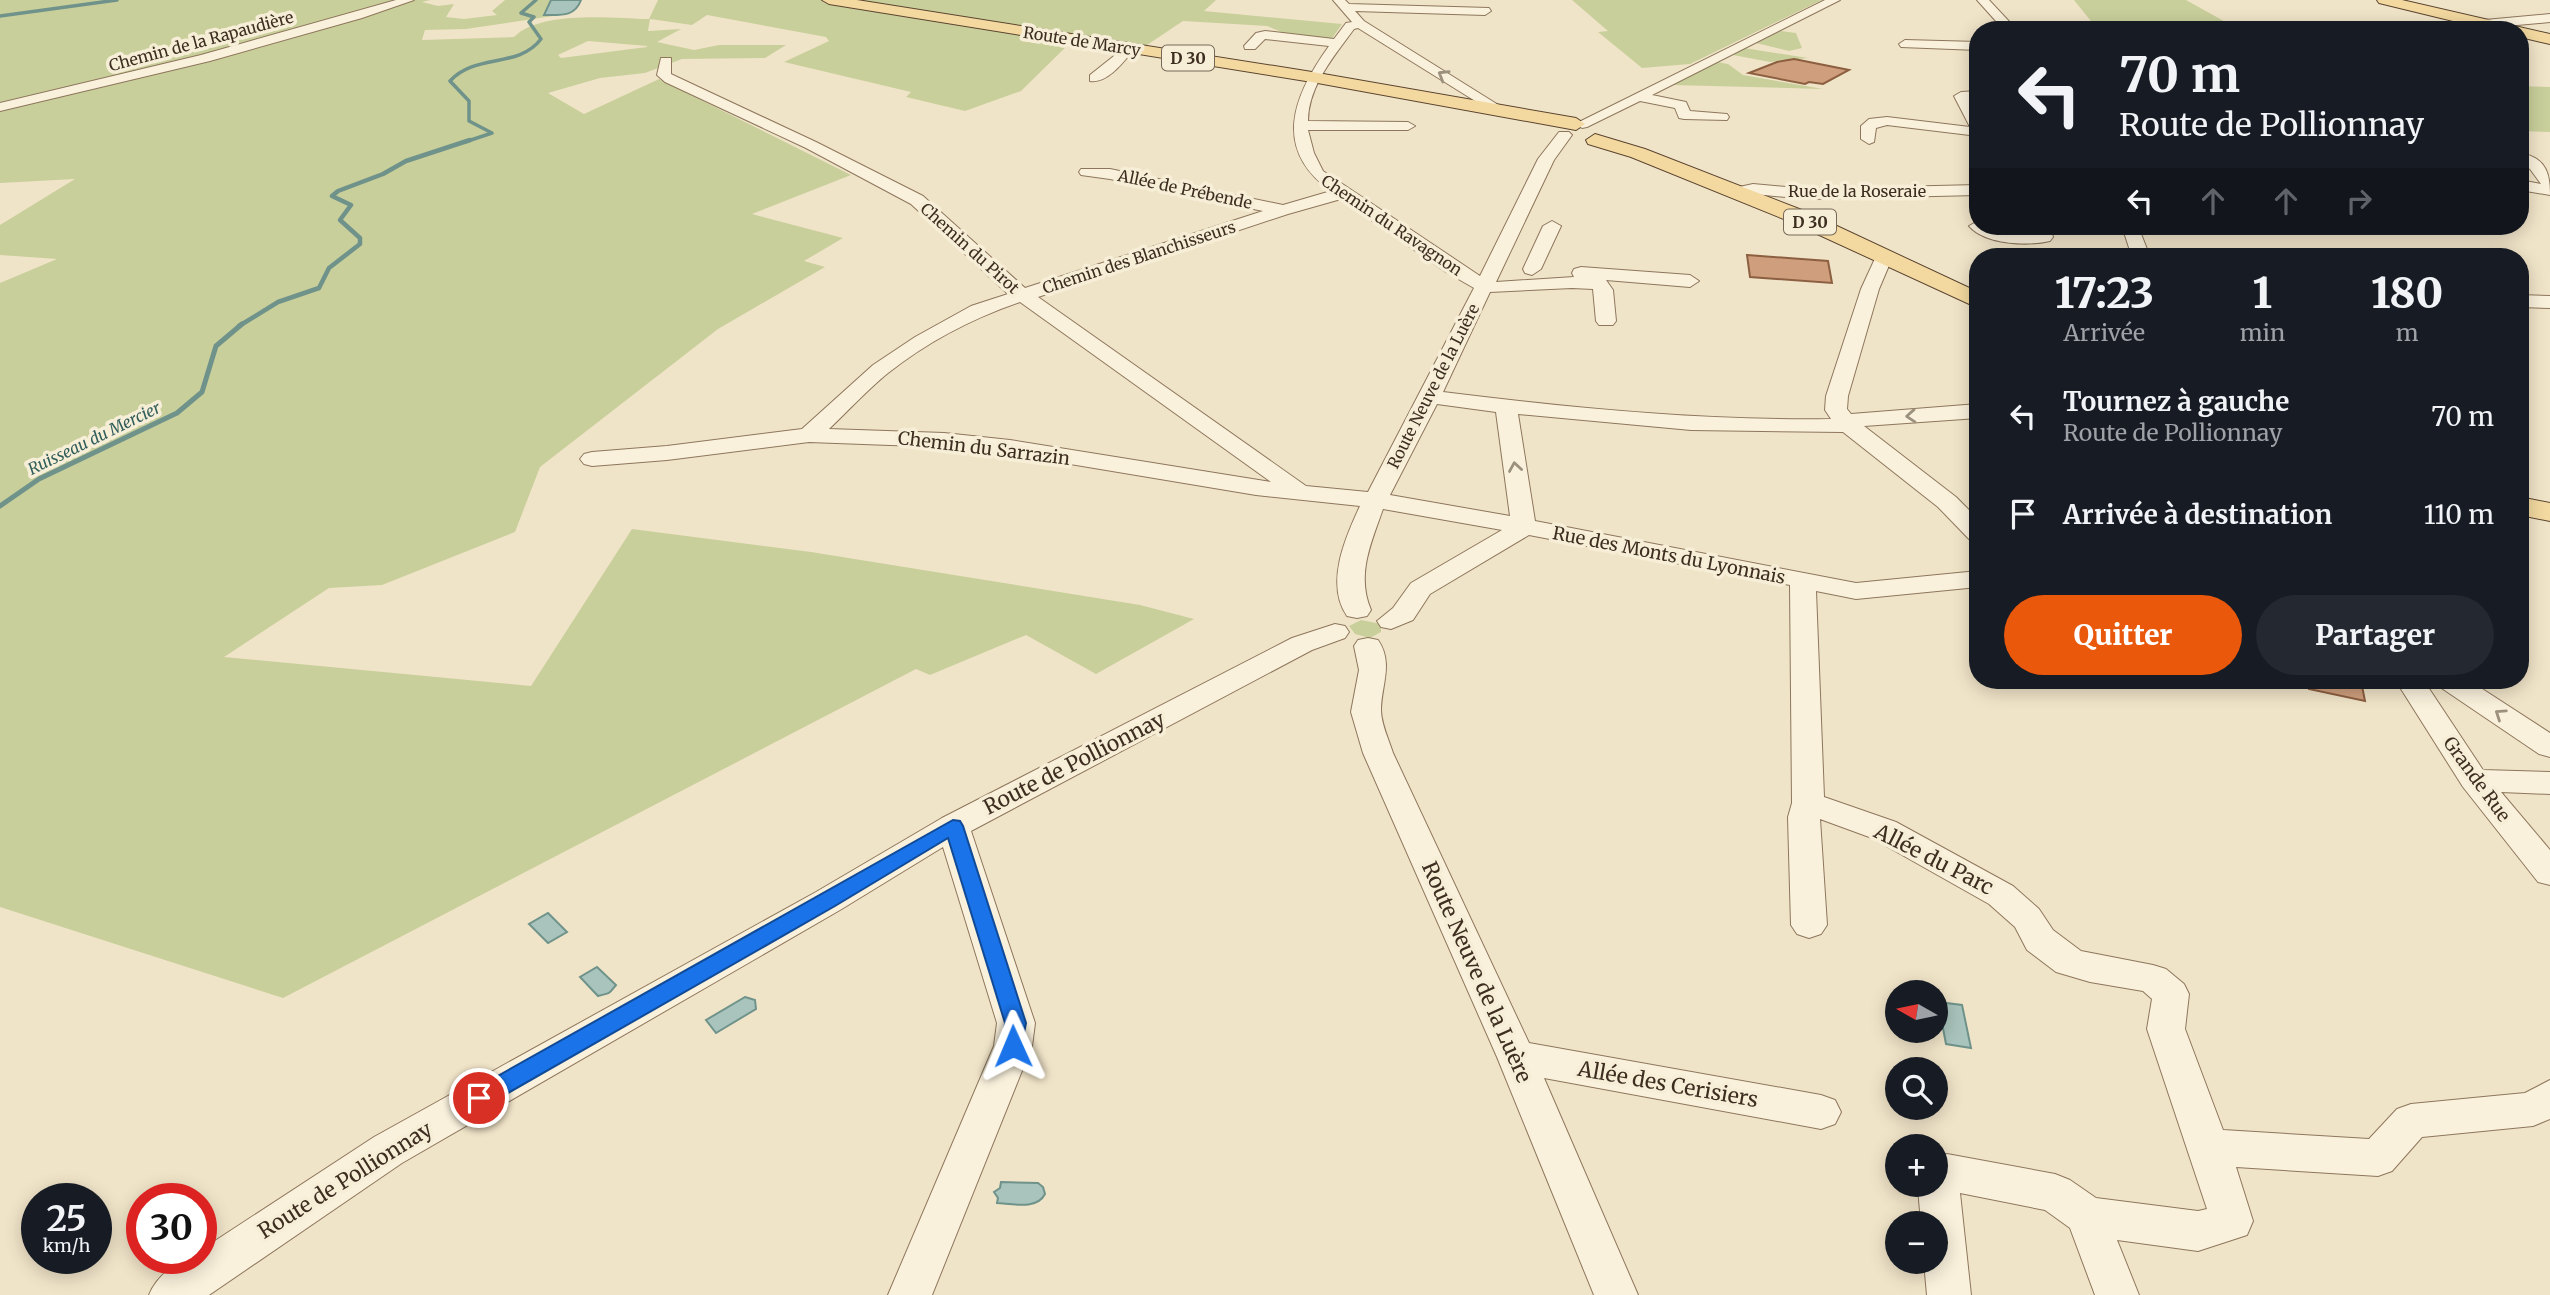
<!DOCTYPE html>
<html lang="fr">
<head>
<meta charset="utf-8">
<style>
	:root { --surface:#171b24; --page:#242831; --text:#f1f3f6; --muted:#9ea1a6; --accent:#ea580c }
	body { margin:0; font-family:Merriweather,serif; background:var(--page); color:var(--text); height:100vh; display:flex; flex-direction:column; font-size:26px; white-space:nowrap }
	* { box-sizing:border-box; margin:0 }
	p { font-size:23px; color:var(--muted) }
	.icon { flex:none; width:38px; height:38px; fill:none; stroke:currentColor; stroke-width:2; stroke-linecap:round; stroke-linejoin:round }
	.map { position:relative; flex:1; overflow:hidden }
	.drawer { position:absolute; left:1969px; top:248px; width:560px; height:441px; display:flex; flex-direction:column; background:var(--surface); border-radius:28px; box-shadow:0 4px 18px #0003 }
	.drawer>* { flex:none }
	.hud { position:absolute; left:1969px; top:21px; width:560px; height:214px; border-radius:28px; box-shadow:0 4px 18px #0003; background:#171b24; color:var(--text); overflow:hidden }
	.needle { width:46px; rotate:279deg }
	.buttons { position:absolute; left:1885px; top:980px; display:grid; gap:14px }
	.buttons a { display:grid; place-items:center; width:63px; height:63px; border-radius:50%; background:var(--surface); box-shadow:0 4px 18px #0003; font-size:35px }
	.speed { position:absolute; left:21px; top:1183px; display:flex; gap:14px; font-size:35px; font-weight:700; text-align:center }
	.speed>* { display:grid; place-content:center; width:91px; height:91px; border-radius:50%; background:var(--surface); box-shadow:0 4px 18px #0003; line-height:1 }
	.speed small { font-size:18px; font-weight:400 }
	.speed .limit { border:10px solid #d22; background:#fff; color:#111 }
	.pin { position:absolute; display:grid; place-items:center; width:60px; height:60px; color:#fff; margin:-30px; border:4px solid #fff; border-radius:50%; box-shadow:0 2px 7px #0007 }
	.me { position:absolute; width:77px; margin:-38px; rotate:359deg; stroke-linejoin:round; filter:drop-shadow(0 0 5px #0008) }
	.turn { display:flex; align-items:center; gap:24px; height:147px; padding:0 35px; font-size:32px }
	.turn .icon { width:91px; height:91px; stroke-width:2.5 }
	.turn b { display:block; font-size:49px; line-height:60px }
	.lanes { display:flex; align-items:center; height:66px; padding:0 35px; background:#0003; justify-content:center; gap:35px; direction:ltr }
	.lanes .off { opacity:.35 }
	.eta { display:flex; justify-content:space-evenly; align-items:center; height:119px; text-align:center }
	.eta b { font-size:42px; font-weight:800; line-height:49px }
	.primary-button { display:flex; gap:14px; margin-top:auto; padding:14px 35px }
	.primary-button a { flex:1; height:80px; border-radius:42px; background:var(--accent); color:#fff; font-size:28px; font-weight:800; line-height:80px; text-align:center }
	.primary-button a+a { background:var(--page); color:var(--text) }
	ul { padding:0; list-style:none }
	li { display:flex; align-items:center; gap:21px; height:98px; padding:0 35px }
	li div { flex:1 }
	li b { display:block; font-size:26px }
	li em { font-style:normal }
	.map>svg:first-child { display:block }
</style>
</head>
<body>
<div class="map">
<svg width="2550" height="1295" viewBox="0 0 2550 1295">
	<rect width="100%" height="100%" fill="#f0e4c8"/>
	<path fill="#c9cf9b" fill-rule="evenodd" d="M 0,0 L 430,0 L 422,2 L 438,6 L 454,4 L 446,17 L 464,19 L 497,15 L 492,11 L 505,0 L 551,0 L 545,15 L 573,13 L 466,29 L 425,30 L 422,40 L 514,37 C 540,10 613,18 649,19 L 658,0 L 1216,0 L 1204,11 L 1342,24 L 1331,40 L 1289,35 L 1267,26 L 1183,21 L 1144,47 L 1076,37 L 1021,91 L 965,111 L 906,97 L 911,92 L 784,62 L 829,41 L 826,37 L 707,15 L 692,25 L 650,19 L 648,31 L 681,29 L 657,42 L 694,50 L 719,45 L 786,45 L 765,58 L 682,59 L 645,73 L 600,78 L 548,93 L 584,114 L 659,79 L 851,175 L 752,214 L 843,238 L 804,261 L 825,267 L 718,329 L 540,467 L 515,532 L 382,585 L 329,588 L 224,657 L 531,686 L 632,529 L 811,552 L 1140,605 L 1194,619 L 1096,674 L 1026,635 L 930,675 L 916,669 L 283,998 L 0,907 L 0,283 L 57,259 L 0,255 L 0,225 L 75,179 L 0,183 ZM 588,41 L 647,46 L 647,47 L 561,58 L 558,55 Z
		M 1572,0 L 1822,0 L 1690,64 L 1642,68 L 1598,32 L 1608,31 Z
		M 2074,0 L 2186,0 L 2240,30 L 2098,30 Z
		M 1781,31 L 1796,33 L 1802,48 L 1789,51 L 1756,43 Z
		M 1744,48 L 1808,58 L 1770,62 L 1733,55 Z
		M 1717,62 L 1728,64 L 1743,75 L 1823,89 L 1672,85 Z
		M 2520,86 L 2550,87 L 2550,132 L 2520,131 Z
		M 1361,620 L 1381,624 L 1381,632 L 1370,638 L 1355,634 L 1349,626 Z"/>
	<path fill="#a9c4bc" stroke="#6f938a" stroke-width="2" d="M 551,0 L 581,0 C 575,17 561,15 544,15 Z
		M 548,913 L 567,932 L 548,943 L 529,924 Z
		M 597,967 L 616,985 C 607,996 611,992 598,996 L 580,977 Z
		M 745,997 L 755,1000 L 756,1009 L 716,1033 L 706,1020 Z
		M 1938,1002 L 1962,1005 L 1971,1048 L 1946,1044 Z
		M 1001,1182 L 1038,1183 L 1043,1187 L 1045,1194 C 1037,1210 1013,1204 997,1203 L 998,1198 L 994,1192 L 1000,1188 Z"/>
	<g fill="none" stroke-linecap="round" stroke-linejoin="round">
		<path stroke="#6f938a" stroke-width="3.5" d="M 0,16 L 117,0
			M 465,142 L 492,133 L 469,121 L 469,101 L 450,81 C 475,53 518,69 541,39 L 529,22 L 534,17 L 521,13 L 536,0"/>
		<path stroke="#6f938a" stroke-width="4.5" d="M 239,326 L 278,302 L 319,288 L 329,268 L 360,244 L 360,238 L 340,220 L 351,205 L 332,196 L 338,191 L 383,174 L 406,161 L 470,140"/>
		<path stroke="#6f938a" stroke-width="5" d="M 0,506 L 39,479 L 177,413 L 202,392 L 216,346 L 242,324"/>
	</g>
	<path fill="#cf9f7d" stroke="#8d5f41" stroke-width="2" d="M 1794,59 L 1849,70 L 1823,84 L 1809,82 L 1805,84 L 1749,73 L 1777,62 Z
		M 1747,255 L 1828,261 L 1832,283 L 1750,277 Z
		M 2310,681 L 2361,681 L 2365,701 L 2309,689 Z"/>
	<g fill="none" stroke-linecap="round" stroke-linejoin="round">
		<g stroke="#8d765c" stroke-width="2">
			<path id="minor" d="M 396,0 L 414,0 L 362,18 L 210,61 L 0,111 L 0,103 L 201,55 Z
				M 1333,0 L 1345,0 L 1349,4 L 1489,8 L 1491,11 L 1485,15 L 1355,11 L 1364,21 L 1508,111 L 1501,115 L 1496,114 L 1358,28 L 1354,29 C 1335,55 1308,86 1308,121 L 1408,122 L 1415,126 L 1408,130 L 1308,130 L 1314,153 L 1323,171 L 1480,276 L 1538,159 L 1559,132 L 1569,132 L 1572,135 L 1554,160 L 1496,282 L 1574,277 L 1572,273 L 1574,269 L 1581,267 L 1690,275 L 1699,281 L 1690,287 L 1606,280 L 1613,290 L 1616,321 L 1613,325 L 1599,325 L 1596,321 L 1593,289 L 1572,288 L 1490,292 L 1443,392 C 1572,408 1701,421 1831,419 L 1825,410 L 1826,396 L 1861,289 L 1878,252 L 1884,251 L 1893,256 L 1879,289 L 1848,396 L 1847,409 L 1851,414 L 1978,404 L 1978,418 L 1864,426 L 1956,497 L 1978,519 L 1978,541 L 1969,539 L 1938,507 L 1843,432 L 1691,430 L 1518,414 L 1535,521 L 1856,583 L 1978,571 L 1978,587 L 1856,599 L 1816,591 L 1824,797 L 1896,822 L 2013,886 L 2039,909 L 2053,930 L 2081,951 L 2153,965 L 2166,969 L 2184,984 L 2189,994 L 2185,1029 L 2223,1130 L 2369,1139 L 2397,1109 L 2411,1104 L 2525,1093 L 2550,1080 L 2550,1119 L 2533,1126 L 2422,1137 L 2392,1171 L 2378,1176 L 2236,1167 L 2253,1221 L 2247,1235 L 2198,1251 L 2117,1240 L 2139,1295 L 2095,1295 L 2070,1228 L 2045,1210 L 1960,1193 L 1971,1295 L 1927,1295 L 1924,1262 L 1936,1262 L 1936,1223 L 1921,1223 L 1918,1188 L 1920,1185 L 1936,1185 L 1936,1158 L 1947,1154 L 2055,1174 L 2070,1180 L 2096,1198 L 2198,1211 L 2207,1209 L 2147,1029 L 2152,999 L 2143,991 L 2090,982 L 2056,972 L 2027,950 L 2015,927 L 1989,904 L 1872,838 L 1820,819 L 1827,925 L 1821,934 L 1809,938 L 1797,934 L 1791,925 L 1788,817 L 1792,803 L 1790,585 L 1529,535 L 1430,594 L 1413,620 L 1391,629 L 1381,627 L 1377,621 L 1393,608 L 1411,583 L 1502,530 L 1383,509 C 1371,543 1356,575 1371,610 L 1367,616 L 1357,618 L 1347,616 C 1325,584 1345,538 1360,506 L 1256,495 L 1010,454 L 944,447 L 809,442 L 667,460 L 592,466 L 584,464 L 580,459 L 584,454 L 592,452 L 667,446 L 802,429 L 873,365 L 915,337 L 971,306 L 1008,294 L 911,204 L 806,148 L 665,82 L 657,75 L 661,58 L 671,58 L 671,74 L 675,76 L 816,142 L 923,196 L 1025,288 L 1263,211 L 1110,179 L 1081,175 L 1079,172 L 1081,169 L 1110,169 L 1283,205 L 1331,191 C 1272,149 1293,96 1329,46 L 1265,39 L 1255,49 L 1245,49 L 1244,46 L 1256,33 L 1265,31 L 1334,39 L 1346,23 L 1352,22 ZM 1341,199 L 1446,272 L 1474,288 L 1368,492 L 1306,486 L 1038,297 L 1288,214 ZM 1020,302 L 1271,482 L 1010,440 L 944,433 L 829,429 C 848,411 867,390 888,373 C 927,342 973,318 1020,302 ZM 1437,404 L 1496,412 L 1510,516 L 1390,495 Z
				M 1825,0 L 1840,0 L 1652,95 L 1686,102 L 1690,111 L 1727,114 L 1729,117 L 1727,120 L 1684,119 L 1679,118 L 1675,108 L 1640,101 L 1587,127 L 1582,128 L 1575,124 Z
				M 1977,0 L 1989,0 L 2017,30 L 2004,30 Z
				M 2550,14 L 2550,22 L 2462,30 L 2413,30 L 2419,26 Z
				M 1905,40 L 1978,42 L 1978,50 L 1901,47 L 1899,44 Z
				M 1129,44 L 1135,48 C 1125,60 1108,84 1090,81 L 1090,75 Z
				M 1978,91 L 1978,99 L 1970,100 L 1978,113 L 1978,136 L 1887,125 L 1876,128 L 1874,142 L 1869,144 L 1861,139 L 1861,126 L 1869,119 L 1887,117 L 1970,127 L 1954,96 L 1961,92 Z
				M 2525,154 C 2547,160 2550,175 2550,195 L 2520,190 L 2520,180 L 2541,184 L 2530,169 L 2520,163 L 2520,156 Z
				M 1753,184 L 1808,189 L 1978,185 L 1978,195 L 1808,199 L 1753,194 L 1736,197 L 1728,192 L 1730,189 Z
				M 1552,221 L 1561,226 L 1541,269 L 1532,275 L 1525,273 L 1523,269 L 1543,226 Z
				M 1978,221 L 1978,226 L 2034,232 L 2034,226 L 2050,226 L 2053,237 L 2050,241 C 2028,246 1986,245 1969,226 Z
				M 2122,226 L 2138,226 L 2150,257 L 2132,257 Z
				M 2520,295 L 2550,296 L 2550,308 L 2520,307 Z
				M 1335,624 L 1345,626 L 1349,632 L 1345,638 L 1312,650 L 971,831 L 1035,1023 L 1032,1046 L 932,1295 L 888,1295 L 994,1046 L 997,1023 L 943,847 L 840,910 L 402,1163 L 209,1295 L 149,1295 C 157,1275 179,1258 201,1258 L 201,1250 L 374,1137 L 816,892 L 942,818 L 1292,638 Z
				M 1368,638 L 1378,640 C 1394,663 1381,686 1381,710 C 1381,724 1389,740 1393,753 L 1529,1043 L 1821,1095 L 1835,1100 L 1841,1112 L 1835,1124 L 1821,1129 L 1544,1078 L 1638,1295 L 1594,1295 L 1497,1057 L 1363,753 L 1351,712 L 1359,670 L 1354,646 L 1358,640 Z
				M 2396,681 L 2424,681 L 2483,770 L 2550,772 L 2550,794 L 2501,792 L 2550,850 L 2550,885 L 2538,882 L 2463,787 Z
				M 2436,681 L 2470,681 L 2550,733 L 2550,757 L 2539,754 L 2440,687 Z"/>
		</g>
		<g stroke="#5b4430" stroke-width="2">
			<path id="major" d="M 822,0 L 857,0 L 1312,72 L 1576,118 L 1585,124 L 1576,130 L 1312,82 L 829,4 Z
				M 2377,0 L 2402,0 L 2550,34 L 2550,44 L 2520,37 L 2520,30 L 2490,30 L 2379,3 Z
				M 1595,134 L 1645,149 L 1807,212 L 1978,292 L 1978,308 L 1791,222 L 1631,157 L 1588,144 L 1586,140 Z
				M 2520,497 L 2550,503 L 2550,521 L 2520,515 Z"/>
		</g>
		<use href="#minor" fill="#faf1dc" fill-rule="evenodd"/>
		<use href="#major" fill="#f3d9a0" fill-rule="evenodd"/>
	</g>
	<defs><path id="oneway-chevron" d="M-2-3.5L2.5 0L-2 3.5" fill="none" stroke-width="1.6" stroke-linecap="round" stroke-linejoin="round" transform="scale(1.75)"/></defs>
	<g stroke="#9c907e">
		<use href="#oneway-chevron" transform="translate(1443 75) rotate(-149)"/>
		<use href="#oneway-chevron" transform="translate(1911 416) rotate(176)"/>
		<use href="#oneway-chevron" transform="translate(1515 467) rotate(-99)"/>
		<use href="#oneway-chevron" transform="translate(2500 714) rotate(-146)"/>
	</g>
	<path fill="#1a73e8" stroke="#114b97" stroke-width="2" d="M 953,820 L 960,821 L 963,826 L 1026,1023 L 1020,1053 L 1013,1055 L 1005,1053 L 1002,1046 L 1005,1023 L 948,838 L 835,906 L 487,1105 L 479,1108 L 471,1105 L 468,1098 L 471,1091 Z"/>
	<g text-anchor="middle" dominant-baseline="central" stroke-width="7" stroke-linejoin="round" paint-order="stroke">
		<g font-size="16" fill="#3d2e20" stroke="#f7eed8">
			<text transform="translate(201 41) rotate(-15)">Chemin de la Rapaudière</text>
			<text transform="translate(1082 41) rotate(9)">Route de Marcy</text>
			<text transform="translate(1185 189) rotate(12)">Allée de Prébende</text>
			<text x="1857" y="191">Rue de la Roseraie</text>
			<text transform="translate(1392 225) rotate(34)">Chemin du Ravagnon</text>
			<text transform="translate(970 248) rotate(42)">Chemin du Pirot</text>
			<text transform="translate(1139 257) rotate(-18)">Chemin des Blanchisseurs</text>
			<text transform="translate(1433 386) rotate(-63)">Route Neuve de la Luère</text>
		</g>
		<g fill="#f7eed8" stroke="#756857" stroke-width="2">
			<rect x="1162" y="45.5" width="52" height="25" rx="5"/>
			<rect x="1784" y="209.5" width="52" height="25" rx="5"/>
		</g>
		<g font-size="16" font-weight="bold" fill="#3d2e20">
			<text x="1188" y="58">D 30</text>
			<text x="1810" y="222">D 30</text>
		</g>
		<g font-size="16" font-style="italic" fill="#2f5d5a" stroke="#f7eed8">
			<text transform="translate(94 438) rotate(-26)">Ruisseau du Mercier</text>
		</g>
		<g font-size="18" fill="#3d2e20" stroke="#f7eed8">
			<text transform="translate(984 448) rotate(7)">Chemin du Sarrazin</text>
			<text transform="translate(1669 555) rotate(11)">Rue des Monts du Lyonnais</text>
			<text transform="translate(2477 779) rotate(54)">Grande Rue</text>
		</g>
		<g font-size="21" fill="#3d2e20" stroke="#f7eed8">
			<text transform="translate(1074 763) rotate(-27)">Route de Pollionnay</text>
			<text transform="translate(1934 859) rotate(27)">Allée du Parc</text>
			<text transform="translate(1477 972) rotate(66)">Route Neuve de la Luère</text>
			<text transform="translate(1668 1084) rotate(10)">Allée des Cerisiers</text>
			<text transform="translate(345 1180) rotate(-32)">Route de Pollionnay</text>
		</g>
	</g>
</svg>
<div class="buttons">
<a><svg class="needle" viewBox="-14 -14 28 28"><path d="M0-13l5 13h-10z" fill="#e53935"/><path d="M0 13l5-13h-10z" fill="#9ea1a6"/></svg></a>
<a><svg class="icon" aria-label="search" viewBox="0 0 24 24"><circle cx="10" cy="10" r="6"/><path d="M15 15l6 6"/></svg></a>
<a>+</a>
<a>−</a>
</div>
<div class="speed"><div>25<small>km/h</small></div><div class="limit">30</div></div>
<div class="pin" style="left:479px;top:1098px;background:#d93025"><svg class="icon" aria-label="arrive" viewBox="0 0 24 24"><path d="M6 21V4h12l-3 4 3 4H6"/></svg></div>
<svg class="me" style="left:1013px;top:1046px" viewBox="-20 -20 40 40"><path d="M0-17L14 15 0 8-14 15z" fill="#1a73e8" stroke="#fff" stroke-width="4"/></svg>
<div class="hud">
<div class="turn"><svg class="icon" aria-label="left" viewBox="0 0 24 24"><path d="M17 20v-9H6M10 6l-5 5 5 5"/></svg><div><b>70 m</b>Route de Pollionnay</div></div>
<div class="lanes"><svg class="icon" aria-label="left" viewBox="0 0 24 24"><path d="M17 20v-9H6M10 6l-5 5 5 5"/></svg><svg class="icon off" aria-label="ahead" viewBox="0 0 24 24"><path d="M12 20V5M6 11l6-6 6 6"/></svg><svg class="icon off" aria-label="ahead" viewBox="0 0 24 24"><path d="M12 20V5M6 11l6-6 6 6"/></svg><svg class="icon off" aria-label="right" viewBox="0 0 24 24"><path d="M7 20v-9h11M14 6l5 5-5 5"/></svg></div>
</div>
<section class="drawer">
<div class="eta">
<div><b>17:23</b><p>Arrivée</p></div>
<div><b>1</b><p>min</p></div>
<div><b>180</b><p>m</p></div>
</div>
<ul>
<li><svg class="icon" aria-label="left" viewBox="0 0 24 24"><path d="M17 20v-9H6M10 6l-5 5 5 5"/></svg><div><b>Tournez à gauche</b><p>Route de Pollionnay</p></div><em>70 m</em></li>
<li><svg class="icon" aria-label="arrive" viewBox="0 0 24 24"><path d="M6 21V4h12l-3 4 3 4H6"/></svg><div><b>Arrivée à destination</b></div><em>110 m</em></li>
</ul>
<div class="primary-button"><a>Quitter</a><a>Partager</a></div>
</section>
</div>
</body>
</html>
